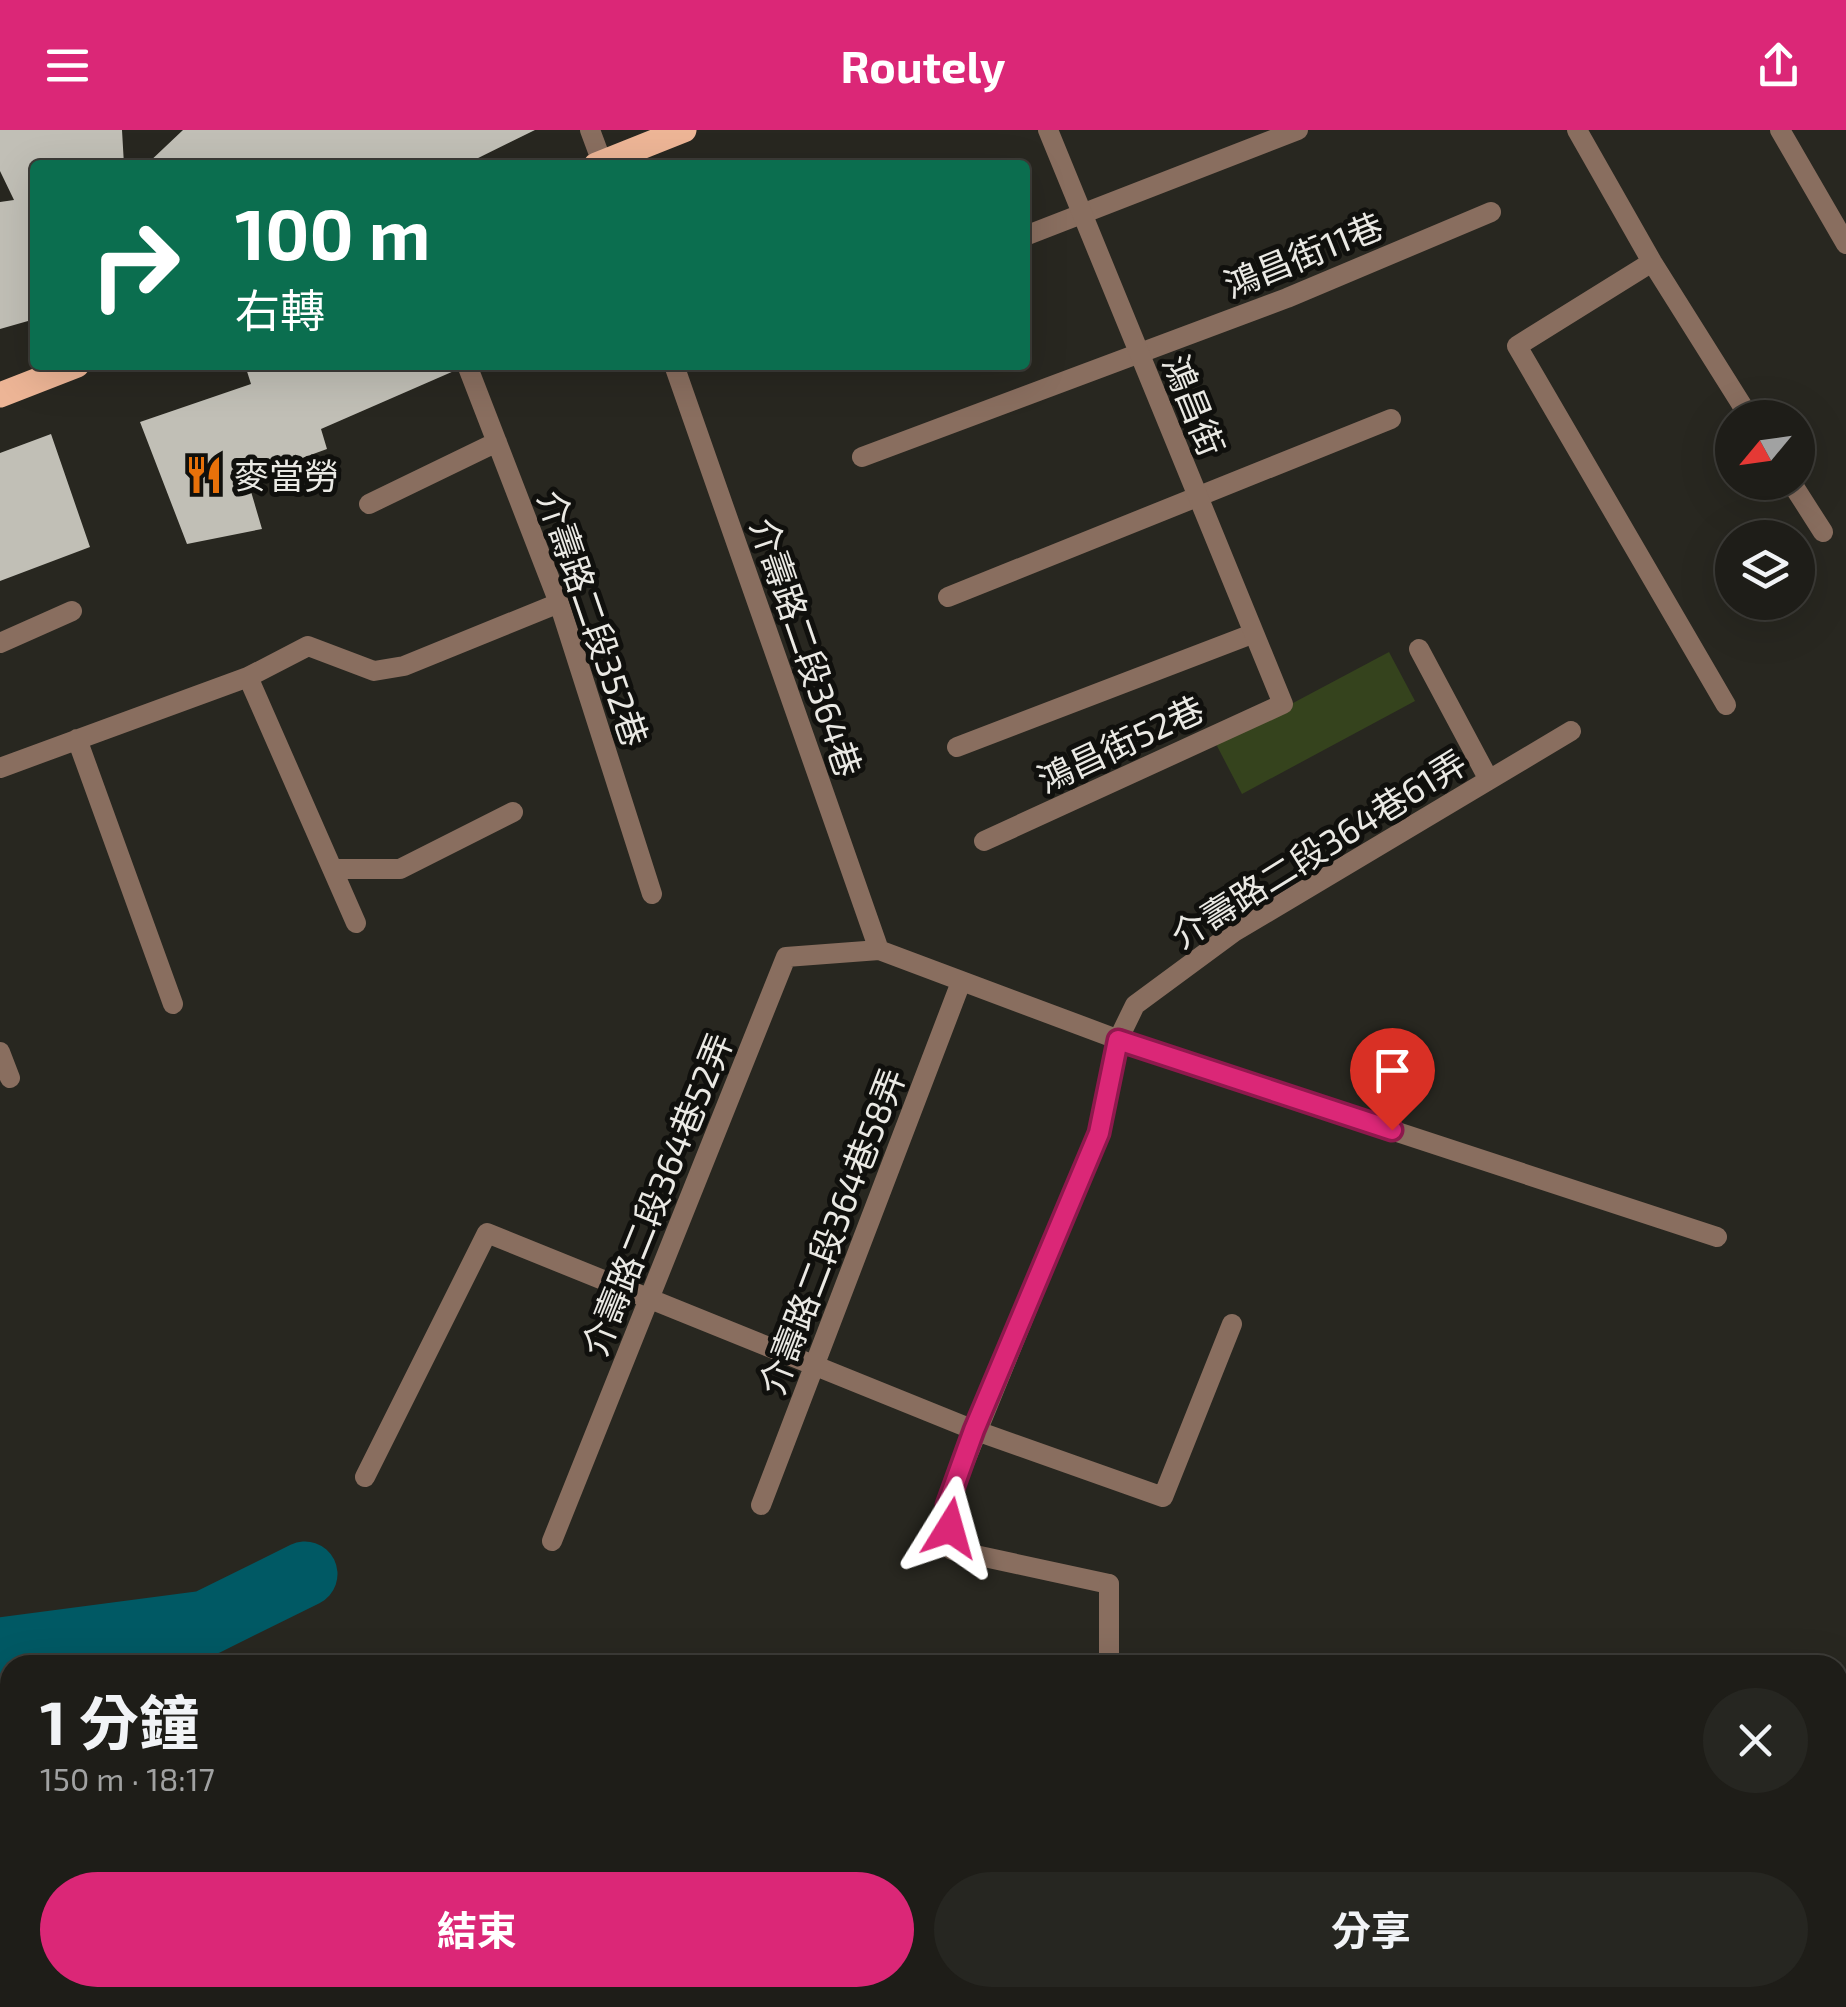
<!DOCTYPE html>
<html lang="zh-TW">
<head>
<meta charset="utf-8">
<style>
	:root { --surface:#1e1d18; --page:#262621; --text:#f1f3f6; --muted:#a1a2a2; --line:#3c3b37; --accent:#db2777 }
	body { margin:0; font-family:"Exo 2","Noto Sans TC",sans-serif; background:var(--page); color:var(--text); height:100vh; display:flex; flex-direction:column; font-size:38px; white-space:nowrap }
	* { box-sizing:border-box; margin:0 }
	p { font-size:32px; color:var(--muted) }
	.icon { flex:none; width:55px; height:55px; fill:none; stroke:currentColor; stroke-width:2; stroke-linecap:round; stroke-linejoin:round }
	.map { position:relative; flex:1; overflow:hidden }
	.panel { position:absolute; left:0px; top:1525px; width:1848px; height:352px; display:flex; flex-direction:column; background:var(--surface); border-radius:30px 30px 0 0; box-shadow:0 10px 40px #0002,0 0 0 2px var(--line) }
	.panel>* { flex:none }
	.guide { position:absolute; left:30px; top:30px; width:1000px; height:210px; border-radius:10px; box-shadow:0 10px 40px #0002,0 0 0 2px var(--line); background:#0b6e4f; color:#fff; overflow:hidden }
	.needle { width:65px; rotate:241deg }
	.fabs { position:absolute; left:1715px; top:270px; display:grid; gap:20px }
	.fabs a { display:grid; place-items:center; width:100px; height:100px; border-radius:50%; background:var(--surface); box-shadow:0 10px 40px #0002,0 0 0 2px var(--line); font-size:50px }
	.pin { position:absolute; display:grid; place-items:center; width:85px; height:85px; color:#fff; margin:-102px -42px; border-radius:50% 50% 50% 0; rotate:-45deg; box-shadow:0 0 10px #0007 }
	.pin .icon { rotate:45deg }
	.me { position:absolute; width:110px; margin:-55px; rotate:8deg; stroke-linejoin:round; filter:drop-shadow(0 0 8px #0008) }
	.turn { display:flex; align-items:center; gap:35px; height:210px; padding:0 40px; font-size:45px }
	.turn .icon { width:130px; height:130px; stroke-width:2.5 }
	.turn b { display:block; font-size:70px; line-height:85px }
	.round { display:grid; place-items:center; flex:none; width:105px; height:105px; border-radius:52px; background:var(--page) }
	.headline { display:flex; align-items:center; justify-content:space-between; height:170px; padding:0 40px }
	h1 { font-size:60px; font-weight:700; line-height:75px }
	.cta { display:flex; gap:20px; margin-top:auto; padding:20px 40px }
	.cta a { flex:1; height:115px; border-radius:60px; background:var(--accent); color:#fff; font-size:40px; font-weight:700; line-height:115px; text-align:center }
	.cta a+a { background:var(--page); color:var(--text) }
	header { display:flex; justify-content:space-between; align-items:center; height:130px; padding:0 40px; background:var(--accent); color:#fff; font-size:45px; font-weight:700 }
	.map>svg:first-child { display:block }
</style>
</head>
<body>
<header><svg class="icon" aria-label="menu" viewBox="0 0 24 24"><path d="M4 6h16M4 12h16M4 18h16"/></svg>Routely<svg class="icon" aria-label="share" viewBox="0 0 24 24"><path d="M12 15V3M7 8l5-5 5 5M5 13v7h14v-7"/></svg></header>
<div class="map">
<svg width="1846" height="1877" viewBox="0 0 1846 1877">
	<rect width="100%" height="100%" fill="#282720"/>
	<path fill="#35431d" d="M 1389,522 L 1415,571 L 1242,664 L 1216,614 Z"/>
	<g fill="none" stroke-linecap="round" stroke-linejoin="round">
		<path stroke="#005964" stroke-width="65" d="M 0,1520 L 206,1493 L 305,1444"/>
	</g>
	<path fill="#c1bfb6" d="M 0,0 L 122,0 L 124,35 L 35,35 L 35,189 L 0,199 L 0,72 L 14,70 L 0,41 Z
		M 183,0 L 535,0 L 464,35 L 146,35 Z
		M 245,235 L 454,235 L 454,241 L 321,299 L 327,319 L 247,348 L 262,399 L 187,414 L 140,292 L 251,254 Z
		M 51,304 L 90,417 L 0,451 L 0,323 Z"/>
	<g fill="none" stroke-linecap="round" stroke-linejoin="round">
		<path stroke="#896e5f" stroke-width="20" d="M 590,0 L 603,35
			M 1577,0 L 1652,132 L 1750,288
			M 1025,106 L 1298,0
			M 1652,132 L 1517,216 L 1726,575
			M 467,235 L 559,473 L 652,764
			M 674,235 L 879,820
			M 862,327 L 1287,168 L 1491,82
			M 1791,352 L 1823,402
			M 369,374 L 497,312
			M 948,467 L 1391,289
			M 0,513 L 72,481
			M 1419,519 L 1489,650
			M 248,547 L 356,793
			M 77,609 L 173,874
			M 957,617 L 1252,504
			M 0,638 L 248,547 L 308,516 L 374,541 L 404,536 L 559,473
			M 333,739 L 400,739 L 513,682
			M 0,922 L 10,948
			M 365,1347 L 487,1103 L 974,1300 L 1163,1367 L 1232,1194
			M 761,1375 L 961,852
			M 552,1411 L 786,827 L 879,820 L 1138,917 L 1717,1107
			M 1109,1454 L 952,1420 L 947,1375 L 1099,1003 L 1118,910 L 1135,875 L 1234,802 L 1571,601
			M 929,1868 L 930,1877
			M 1269,1868 L 1270,1877
			M 1080,1877 L 1080,1868"/>
		<path stroke="#896e5f" stroke-width="20" d="M 1780,0 L 1846,114
			M 984,711 L 1283,574 L 1048,0
			M 1109,1454 L 1109,1535
			M 749,1868 L 749,1877"/>
		<path stroke="#896e5f" stroke-width="20" d="M 0,1782 L 10,1782
			M 514,1868 L 514,1877"/>
		<path stroke="#edb596" stroke-width="25" d="M 596,35 L 684,0
			M 0,265 L 77,235"/>
	</g>
	<g fill="none" stroke-linecap="round" stroke-linejoin="round">
		<g stroke="#8e194d" stroke-width="25">
			<path id="route" d="M 950,1398 L 947,1375 L 974,1300 L 1099,1003 L 1118,910 L 1392,1000"/>
		</g>
		<use href="#route" stroke="#db2777" stroke-width="18"/>
	</g>
	<defs>
		<g id="restaurant-bare" transform="scale(3)"><path d="M-5-6h1v4h1v-4h1v4h1v-4h1v5L-1.5 .5V6h-2V.5L-5-1ZM5-6V6H3V1.5H1.5Q1.5-4 5-6Z" fill="#e8710a" stroke="#10100d" stroke-width="2.5" paint-order="stroke"/></g>
	</defs>
	<g fill-rule="evenodd">
		<use href="#restaurant-bare" x="204" y="345"/>
	</g>
	<g text-anchor="middle" dominant-baseline="central" stroke-width="10" stroke-linejoin="round" paint-order="stroke">
		<g font-size="35" fill="#eae9e4" stroke="#10100d">
			<text transform="translate(1303 124) rotate(-22)">鴻昌街11巷</text>
			<text transform="translate(1195 275) rotate(68)">鴻昌街</text>
			<text transform="translate(594 488) rotate(71)">介壽路二段352巷</text>
			<text transform="translate(807 517) rotate(71)">介壽路二段364巷</text>
			<text transform="translate(1120 613) rotate(-25)">鴻昌街52巷</text>
			<text transform="translate(1318 718) rotate(-32)">介壽路二段364巷61弄</text>
			<text transform="translate(656 1064) rotate(-68)">介壽路二段364巷52弄</text>
			<text transform="translate(831 1101) rotate(-69)">介壽路二段364巷58弄</text>
		</g>
		<g font-size="35" fill="#eae9e4" stroke="#10100d" text-anchor="start">
			<text x="234" y="345">麥當勞</text>
		</g>
	</g>
</svg>
<div class="fabs">
<a><svg class="needle" viewBox="-14 -14 28 28"><path d="M0-13l5 13h-10z" fill="#e53935"/><path d="M0 13l5-13h-10z" fill="#a1a2a2"/></svg></a>
<a><svg class="icon" aria-label="layers" viewBox="0 0 24 24"><path d="M12 4l9 5-9 5-9-5zM3 14l9 5 9-5"/></svg></a>
</div>
<div class="pin" style="left:1392px;top:1000px;background:#d93025"><svg class="icon" aria-label="arrive" viewBox="0 0 24 24"><path d="M6 21V4h12l-3 4 3 4H6"/></svg></div>
<svg class="me" style="left:950px;top:1398px" viewBox="-20 -20 40 40"><path d="M0-17L14 15 0 8-14 15z" fill="#db2777" stroke="#fff" stroke-width="4"/></svg>
<div class="guide">
<div class="turn"><svg class="icon" aria-label="right" viewBox="0 0 24 24"><path d="M7 20v-9h11M14 6l5 5-5 5"/></svg><div><b>100 m</b>右轉</div></div>
</div>
<section class="panel">
<div class="headline"><div><h1>1 分鐘</h1><p>150 m · 18:17</p></div><a class="round"><svg class="icon" aria-label="close" viewBox="0 0 24 24"><path d="M6 6l12 12M18 6L6 18"/></svg></a></div>
<div class="cta"><a>結束</a><a>分享</a></div>
</section>
</div>
</body>
</html>
